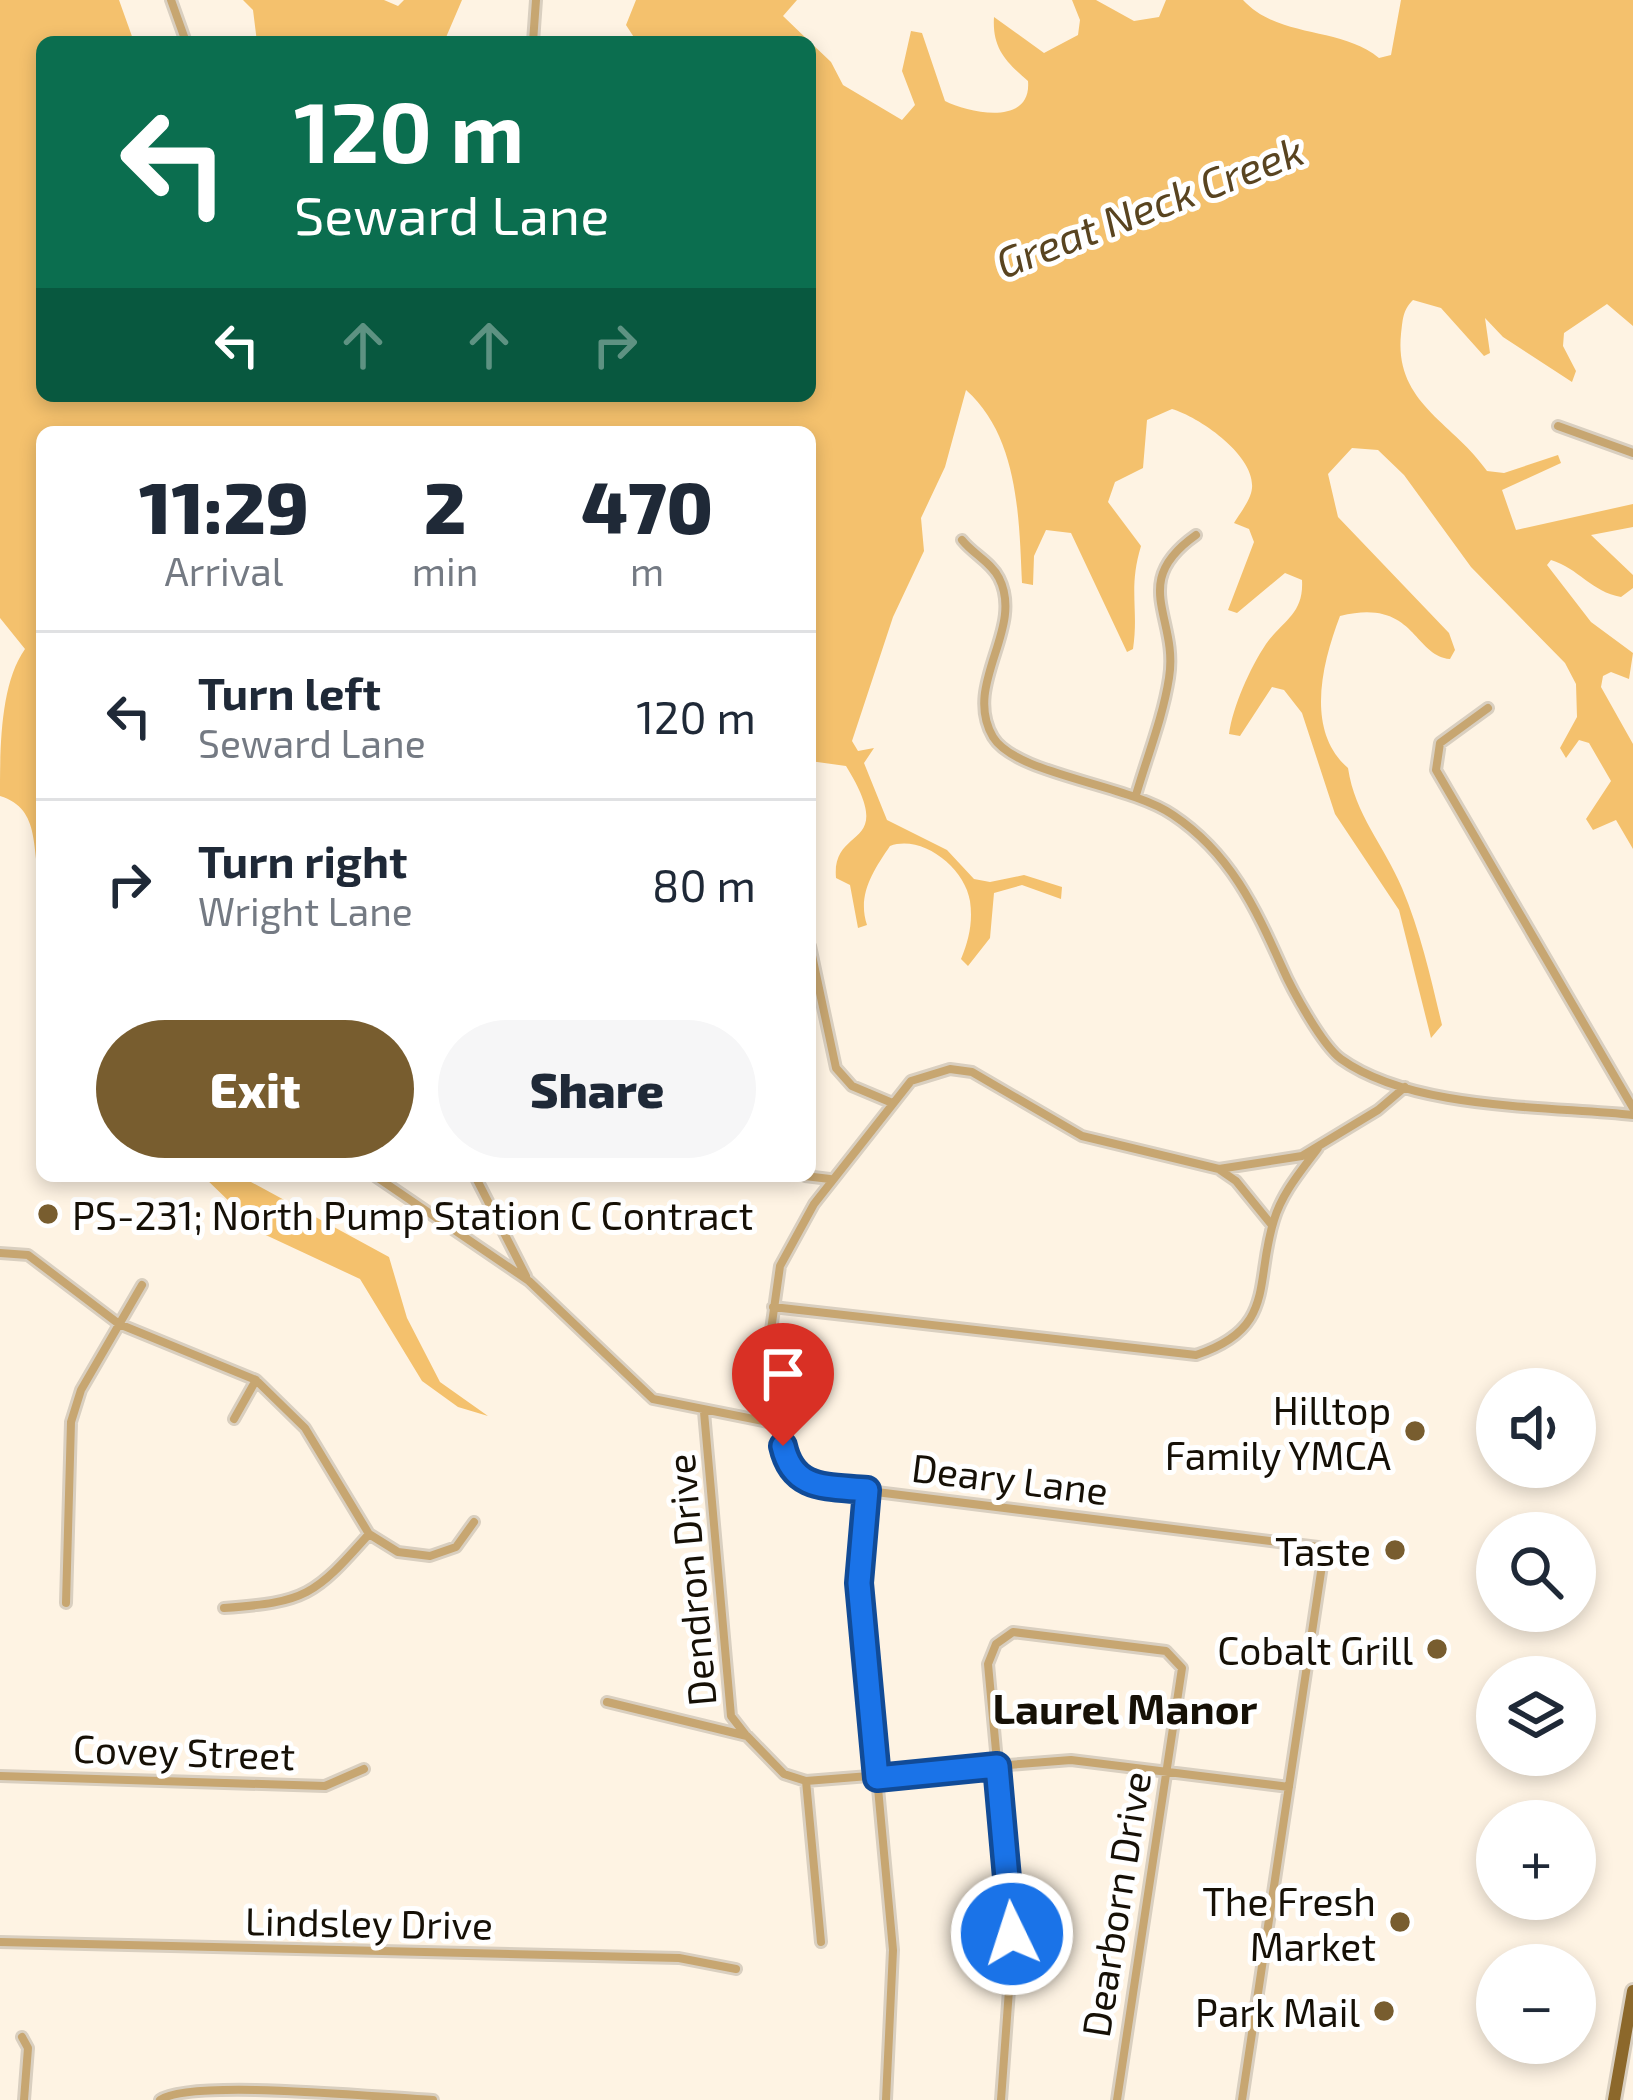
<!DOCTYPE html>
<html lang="en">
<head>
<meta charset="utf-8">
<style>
	:root { --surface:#fff; --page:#f6f6f7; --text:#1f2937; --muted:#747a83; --line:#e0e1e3; --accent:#785d2f }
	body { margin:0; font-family:"Exo 2",sans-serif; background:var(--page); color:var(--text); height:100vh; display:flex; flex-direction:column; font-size:45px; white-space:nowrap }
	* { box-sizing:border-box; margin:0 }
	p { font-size:39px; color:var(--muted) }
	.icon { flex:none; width:66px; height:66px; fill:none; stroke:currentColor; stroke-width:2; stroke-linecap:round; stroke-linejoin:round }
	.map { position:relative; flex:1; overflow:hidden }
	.side { position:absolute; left:36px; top:426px; width:780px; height:756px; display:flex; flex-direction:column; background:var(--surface); border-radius:18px; box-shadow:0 6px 18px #0003 }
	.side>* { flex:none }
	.top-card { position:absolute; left:36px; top:36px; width:780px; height:366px; border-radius:18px; box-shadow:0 6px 18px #0003; background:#0b6e4f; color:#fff; overflow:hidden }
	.tools { position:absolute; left:1476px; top:1368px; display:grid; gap:24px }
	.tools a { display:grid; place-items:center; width:120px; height:120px; border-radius:50%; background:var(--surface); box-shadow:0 6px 18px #0003; font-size:60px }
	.pin { position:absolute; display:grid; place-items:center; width:102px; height:102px; color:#fff; margin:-123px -51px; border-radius:50% 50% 50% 0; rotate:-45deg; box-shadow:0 0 12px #0007 }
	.pin .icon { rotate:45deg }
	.me { position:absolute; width:132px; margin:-66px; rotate:356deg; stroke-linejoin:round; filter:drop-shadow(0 0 9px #0008) }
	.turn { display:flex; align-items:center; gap:42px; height:252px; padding:0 60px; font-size:54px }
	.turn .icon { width:156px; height:156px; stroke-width:2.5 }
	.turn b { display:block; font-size:84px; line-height:102px }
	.lanes { display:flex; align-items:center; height:114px; padding:0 60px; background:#0003; justify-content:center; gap:60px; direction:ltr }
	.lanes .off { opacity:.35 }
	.eta { display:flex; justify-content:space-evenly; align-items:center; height:204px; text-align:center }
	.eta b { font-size:72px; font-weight:800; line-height:84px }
	.cta { display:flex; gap:24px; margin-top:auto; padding:24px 60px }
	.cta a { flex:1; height:138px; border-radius:72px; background:var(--accent); color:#fff; font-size:48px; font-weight:800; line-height:138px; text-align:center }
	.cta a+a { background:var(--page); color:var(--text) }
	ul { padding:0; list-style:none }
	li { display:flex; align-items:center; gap:36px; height:168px; padding:0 60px; border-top:3px solid var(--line) }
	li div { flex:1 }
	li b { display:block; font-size:45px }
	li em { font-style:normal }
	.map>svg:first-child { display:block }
</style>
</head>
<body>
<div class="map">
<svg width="1633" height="2100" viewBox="0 0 1633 2100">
	<rect width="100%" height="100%" fill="#fef3e3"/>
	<path fill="#f4c16d" d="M 0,0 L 119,0 L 134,42 L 42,42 L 42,396 L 810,396 L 810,42 L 831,62 L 843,85 L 902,120 L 915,105 L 902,71 L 911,31 L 922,33 L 945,101 C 969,113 1032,127 1028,81 C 1006,62 992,48 994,17 L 1044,53 L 1078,35 L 1080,20 L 1072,0 L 1096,0 L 1134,21 L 1159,17 L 1166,0 L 1243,0 C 1279,39 1340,26 1379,58 L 1391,55 L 1401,0 L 1633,0 L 1633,326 L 1607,304 L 1564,333 L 1563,346 L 1576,371 L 1572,382 L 1503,337 L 1485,318 L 1490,353 L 1484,356 L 1441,308 L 1413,300 C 1402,311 1403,320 1401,334 C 1394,403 1453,422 1487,471 L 1504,473 L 1558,455 L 1561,463 L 1502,490 L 1516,530 L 1633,504 L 1633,527 L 1591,535 L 1633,575 L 1633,588 L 1621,597 C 1592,592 1578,568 1551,560 L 1547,565 L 1591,622 L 1633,653 L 1629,679 L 1611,672 L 1603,676 L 1601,687 L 1633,744 L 1633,849 L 1616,820 L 1593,830 L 1586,819 L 1611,781 L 1589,743 L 1579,740 L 1566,758 L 1560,748 L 1577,717 L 1576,684 L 1565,663 L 1471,567 L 1404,475 L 1378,450 L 1352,448 L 1328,474 L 1338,517 L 1449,633 L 1455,650 L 1450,659 C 1413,656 1415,597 1340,616 C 1322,663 1305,731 1348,768 C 1355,815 1384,845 1402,888 C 1421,933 1431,979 1442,1025 L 1431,1038 L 1399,910 L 1335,814 L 1302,713 L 1284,690 L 1272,687 L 1240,736 L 1229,734 C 1233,706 1250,668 1266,644 C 1283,620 1304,614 1302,580 L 1285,573 L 1237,613 L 1228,610 L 1254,542 L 1249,529 L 1234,523 C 1240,513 1251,500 1252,488 C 1255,455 1199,417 1172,409 L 1147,420 L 1143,468 L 1115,482 L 1108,502 L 1141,546 C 1128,589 1139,609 1133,649 L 1127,652 L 1071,533 L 1046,530 L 1034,556 L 1033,585 L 1022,583 C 1019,519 1019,437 966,390 L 945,467 L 921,518 L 924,551 L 893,617 L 852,741 L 858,751 L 874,748 L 864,763 L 887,820 L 947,850 L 974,879 L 990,882 L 1024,875 L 1062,887 L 1061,899 L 1022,885 L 994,893 L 990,938 L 968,966 L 961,959 C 969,940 973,922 970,901 C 965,868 922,834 890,846 C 873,871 857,895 867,925 L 858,928 L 850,885 L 836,878 C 831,823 899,852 846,766 L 810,761 L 810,432 L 42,432 L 42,889 C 30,852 43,809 0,796 C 0,749 0,684 25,649 L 0,618 Z
		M 243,0 L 384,0 L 398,6 L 404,0 L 462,0 L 444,42 L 257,42 L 253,10 Z
		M 636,0 L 797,0 L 783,16 L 810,42 L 637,42 L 626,25 Z
		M 203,1176 L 240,1176 L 389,1257 L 407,1318 L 440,1382 L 488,1416 L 458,1407 L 422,1381 L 360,1279 L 255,1230 L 231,1229 L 235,1207 Z"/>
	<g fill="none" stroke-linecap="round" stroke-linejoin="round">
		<g stroke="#d9cfc0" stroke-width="14">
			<path id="minor" d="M 171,0 L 186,42
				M 533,42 L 536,0
				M 1558,426 L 1633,453
				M 962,540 C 973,554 991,562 999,578 C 1025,629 962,684 993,737 C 1016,775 1128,784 1173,815 C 1230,853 1255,907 1282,967 C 1292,990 1322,1045 1341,1059 C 1412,1110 1547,1106 1633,1115
				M 1488,708 L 1440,743 L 1436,770 L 1633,1108
				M 1136,795 C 1147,757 1163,717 1169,678 C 1179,617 1128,583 1196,535
				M 810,946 L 836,1068 L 852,1086 L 890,1102
				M 1220,1170 L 1236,1181 L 1271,1224
				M 375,1176 L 529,1281 L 653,1399 L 778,1424
				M 475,1176 L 526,1276
				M 805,1176 L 830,1179
				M 0,1253 L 28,1255 L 119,1324 L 256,1380 L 305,1428 L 369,1534 L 398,1552 L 430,1556 L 456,1547 L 474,1522
				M 773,1307 L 1196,1355 C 1277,1328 1254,1283 1274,1220 C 1282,1193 1301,1171 1318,1148
				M 704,1412 L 731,1716 L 745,1734
				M 234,1419 L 256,1380
				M 867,1490 L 859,1583 L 893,1950 L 886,2100
				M 66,1603 L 71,1422 L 81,1390 L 142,1285
				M 224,1608 C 306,1602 314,1596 369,1534
				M 607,1702 L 747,1736 L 784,1774 L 806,1781 L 1071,1760 L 1289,1787
				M 0,1776 L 325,1786 L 364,1769
				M 806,1781 L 821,1942
				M 0,1942 L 679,1958 L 736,1969
				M 22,2037 L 28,2048 L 24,2100
				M 160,2100 C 191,2078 384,2098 433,2100
				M 1001,2100 L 1013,1935 L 988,1664 L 996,1644 L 1013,1632 L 1166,1651 L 1182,1668 L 1117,2100
				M 1242,2100 L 1324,1552 L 1318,1547 L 804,1483 L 786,1460 L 774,1392 L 771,1330 L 780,1266 L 814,1204 L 911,1081 L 950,1069 L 972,1072 L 1082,1136 L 1219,1169 L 1302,1156 L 1378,1110 L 1405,1087"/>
		</g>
		<g stroke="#d9cfc0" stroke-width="18">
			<path id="primary" d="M 1614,2100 L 1633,1991"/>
		</g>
		<use href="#minor" stroke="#c7a671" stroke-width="8"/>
		<use href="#primary" stroke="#8c682b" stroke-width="12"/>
	</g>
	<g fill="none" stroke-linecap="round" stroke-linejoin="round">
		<g stroke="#114b97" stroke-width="30">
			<path id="route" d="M 783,1446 C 793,1491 827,1486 867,1490 L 859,1583 L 877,1778 L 997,1766 L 1012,1934"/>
		</g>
		<use href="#route" stroke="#1a73e8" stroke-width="21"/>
	</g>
	<g fill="#785d2f" stroke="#fff" stroke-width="4.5">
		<circle cx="48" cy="1214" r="12"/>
		<circle cx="1415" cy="1431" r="12"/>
		<circle cx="1395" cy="1550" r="12"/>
		<circle cx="1437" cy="1649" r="12"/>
		<circle cx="1400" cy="1922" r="12"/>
		<circle cx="1384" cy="2011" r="12"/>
	</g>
	<g text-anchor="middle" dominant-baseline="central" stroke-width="10" stroke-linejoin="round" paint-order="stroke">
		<g font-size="39" fill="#161006" stroke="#fff" text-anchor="end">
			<text x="72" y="1214" text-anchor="start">PS-231; North Pump Station C Contract</text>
			<text x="1391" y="1409">Hilltop<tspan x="1391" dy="45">Family YMCA</tspan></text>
			<text x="1371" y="1550">Taste</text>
			<text x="1413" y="1649">Cobalt Grill</text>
			<text x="1376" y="1900">The Fresh<tspan x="1376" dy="45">Market</tspan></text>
			<text x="1360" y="2011">Park Mail</text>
		</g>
		<g font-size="39" fill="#161006" stroke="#fff">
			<text transform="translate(1010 1478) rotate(7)">Deary Lane</text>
			<text transform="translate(690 1580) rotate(-95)">Dendron Drive</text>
			<text transform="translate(184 1751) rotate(2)">Covey Street</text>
			<text transform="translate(1115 1904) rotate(-81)">Dearborn Drive</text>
			<text transform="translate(369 1922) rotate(1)">Lindsley Drive</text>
		</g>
		<g font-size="42" font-style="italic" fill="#594420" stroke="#fff">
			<text transform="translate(1149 205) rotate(-21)">Great Neck Creek</text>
		</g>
		<g font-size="42" font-weight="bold" fill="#161006" stroke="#fff">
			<text x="1125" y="1707">Laurel Manor</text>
		</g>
	</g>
</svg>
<div class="tools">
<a><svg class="icon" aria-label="sound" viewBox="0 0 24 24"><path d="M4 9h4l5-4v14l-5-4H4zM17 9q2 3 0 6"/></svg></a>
<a><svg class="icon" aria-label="search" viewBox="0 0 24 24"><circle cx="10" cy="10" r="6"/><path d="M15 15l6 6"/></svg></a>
<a><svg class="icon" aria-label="layers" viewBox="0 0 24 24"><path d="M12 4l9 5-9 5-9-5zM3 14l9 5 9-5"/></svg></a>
<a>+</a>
<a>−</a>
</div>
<div class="pin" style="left:783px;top:1446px;background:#d93025"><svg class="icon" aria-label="arrive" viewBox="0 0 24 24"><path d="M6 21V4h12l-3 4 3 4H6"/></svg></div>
<svg class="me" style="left:1012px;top:1934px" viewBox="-20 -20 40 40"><circle r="17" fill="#1a73e8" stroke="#fff" stroke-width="3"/><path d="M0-11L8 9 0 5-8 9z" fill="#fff"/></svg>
<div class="top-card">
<div class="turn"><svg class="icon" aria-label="left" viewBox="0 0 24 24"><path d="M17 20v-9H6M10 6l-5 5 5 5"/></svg><div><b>120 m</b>Seward Lane</div></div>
<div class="lanes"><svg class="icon" aria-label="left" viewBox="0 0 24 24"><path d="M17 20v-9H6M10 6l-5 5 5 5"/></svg><svg class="icon off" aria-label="ahead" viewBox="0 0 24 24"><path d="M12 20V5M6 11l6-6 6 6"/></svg><svg class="icon off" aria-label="ahead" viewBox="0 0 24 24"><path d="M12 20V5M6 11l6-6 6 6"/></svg><svg class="icon off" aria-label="right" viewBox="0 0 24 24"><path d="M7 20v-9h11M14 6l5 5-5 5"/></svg></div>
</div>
<section class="side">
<div class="eta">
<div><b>11:29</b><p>Arrival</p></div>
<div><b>2</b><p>min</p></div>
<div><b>470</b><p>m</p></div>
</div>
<ul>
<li><svg class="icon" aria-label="left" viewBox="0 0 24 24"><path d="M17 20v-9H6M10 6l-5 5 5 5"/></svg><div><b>Turn left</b><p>Seward Lane</p></div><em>120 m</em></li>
<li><svg class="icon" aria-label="right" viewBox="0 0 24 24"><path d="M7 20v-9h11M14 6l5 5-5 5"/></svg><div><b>Turn right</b><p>Wright Lane</p></div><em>80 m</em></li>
</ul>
<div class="cta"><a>Exit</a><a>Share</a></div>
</section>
</div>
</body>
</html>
